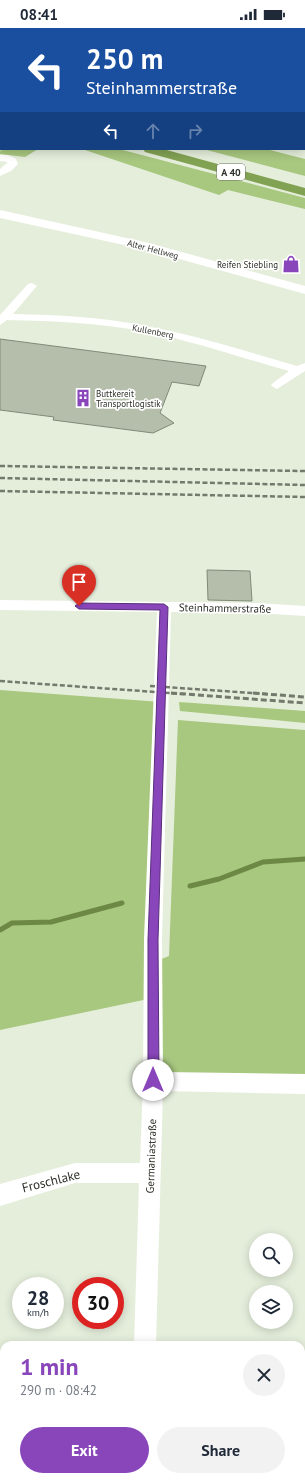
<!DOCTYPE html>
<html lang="en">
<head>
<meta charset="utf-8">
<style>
	:root { --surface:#fff; --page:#f2f2f3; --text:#1f2937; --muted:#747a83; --accent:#8946bb }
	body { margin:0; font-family:"PT Sans",sans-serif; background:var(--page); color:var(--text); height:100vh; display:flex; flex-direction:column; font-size:15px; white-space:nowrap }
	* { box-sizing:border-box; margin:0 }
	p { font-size:13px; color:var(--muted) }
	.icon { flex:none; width:22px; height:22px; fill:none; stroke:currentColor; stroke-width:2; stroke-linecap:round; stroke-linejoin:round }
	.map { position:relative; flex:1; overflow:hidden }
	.sheet { position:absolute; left:0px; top:1313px; width:305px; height:140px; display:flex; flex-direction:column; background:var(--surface); border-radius:12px 12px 0 0; box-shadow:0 2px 10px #0003 }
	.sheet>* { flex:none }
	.top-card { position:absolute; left:0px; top:0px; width:305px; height:122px; box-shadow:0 2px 10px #0003; background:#1a4fa0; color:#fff; overflow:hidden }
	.buttons { position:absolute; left:249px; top:1205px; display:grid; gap:8px }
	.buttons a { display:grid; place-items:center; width:44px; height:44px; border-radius:50%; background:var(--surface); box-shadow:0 2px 10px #0003; font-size:20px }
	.speed { position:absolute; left:12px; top:1249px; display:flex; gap:8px; font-size:20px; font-weight:700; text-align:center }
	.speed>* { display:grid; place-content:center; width:52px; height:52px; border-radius:50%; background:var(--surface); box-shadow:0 2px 10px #0003; line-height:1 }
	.speed small { font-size:10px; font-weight:400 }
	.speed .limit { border:6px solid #d22; background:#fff; color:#111 }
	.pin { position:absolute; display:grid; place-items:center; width:34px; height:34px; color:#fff; margin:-41px -17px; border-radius:50% 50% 50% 0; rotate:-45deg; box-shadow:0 0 4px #0007 }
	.pin .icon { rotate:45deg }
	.me { position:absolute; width:44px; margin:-22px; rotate:0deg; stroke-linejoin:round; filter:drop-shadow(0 0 3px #0008) }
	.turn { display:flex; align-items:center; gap:14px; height:84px; padding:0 20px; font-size:18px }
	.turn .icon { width:52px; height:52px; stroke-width:2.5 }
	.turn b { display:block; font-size:28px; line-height:34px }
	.lanes { display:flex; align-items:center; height:38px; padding:0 20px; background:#0003; justify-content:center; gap:20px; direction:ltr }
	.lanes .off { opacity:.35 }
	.round { display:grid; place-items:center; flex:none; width:42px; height:42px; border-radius:21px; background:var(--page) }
	.overview { display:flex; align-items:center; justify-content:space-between; height:68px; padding:0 20px }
	h1 { font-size:24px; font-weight:600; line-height:30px; color:var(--accent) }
	.button { display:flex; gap:8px; margin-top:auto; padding:8px 20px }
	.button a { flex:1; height:46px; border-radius:24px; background:var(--accent); color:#fff; font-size:16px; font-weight:600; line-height:46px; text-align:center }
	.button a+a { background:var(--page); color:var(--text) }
	.status { display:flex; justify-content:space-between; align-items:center; height:28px; padding:0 20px; background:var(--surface); direction:ltr }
	.status svg { height:11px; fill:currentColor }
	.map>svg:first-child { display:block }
</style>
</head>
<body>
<div class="status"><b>08:41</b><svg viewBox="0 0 49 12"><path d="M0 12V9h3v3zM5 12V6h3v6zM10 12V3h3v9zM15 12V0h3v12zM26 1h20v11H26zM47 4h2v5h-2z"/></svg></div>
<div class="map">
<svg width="305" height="1453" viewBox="0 0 305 1453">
	<rect width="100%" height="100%" fill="#e5eedb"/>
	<path fill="#a8c77f" d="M 3,121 L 38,121 L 25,129 L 0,126 L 0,123 Z
		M 82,121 L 119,121 L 305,170 L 305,181 L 228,162 L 219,167 Z
		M 203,121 L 266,121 L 305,131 L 305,148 Z
		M 0,662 L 161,674 L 154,934 L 169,928 L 178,692 L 305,702 L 305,1056 L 153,1053 L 153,970 L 0,1002 Z
		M 179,674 L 305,683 L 305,695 L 180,683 Z"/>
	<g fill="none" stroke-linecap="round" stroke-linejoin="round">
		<path stroke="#6d8845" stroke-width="5" d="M 190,858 L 219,851 L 263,834 L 305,831
			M 0,902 L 12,895 L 51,894 L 122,875"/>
	</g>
	<path fill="#b5bdab" stroke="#818978" d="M 0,311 L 206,338 L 199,358 L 172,354 L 160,385 L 174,395 L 153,405 L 53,392 L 54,389 L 0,382 Z
		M 207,542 L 250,543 L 252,573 L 208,572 Z"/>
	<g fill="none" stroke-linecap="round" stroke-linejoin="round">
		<path fill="#fff" fill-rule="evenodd" d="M 64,0 L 74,0 L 75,1 L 65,1 Z
			M 155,0 L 165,0 L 154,1 Z
			M 304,67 L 305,68 L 305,74 L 304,73 Z
			M 0,127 L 8,127 L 16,131 L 18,136 L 11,143 L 0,148 L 0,141 L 8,134 L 0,133 Z
			M 32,255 L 37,258 L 13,286 C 58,287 103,289 146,298 C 197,307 247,324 297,338 L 305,335 L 305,343 L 277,361 L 273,359 L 271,357 L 273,355 L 289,343 C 242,330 196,314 147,304 C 101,295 54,293 7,292 L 0,297 L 0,287 L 28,256 Z
			M 0,572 L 257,575 L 305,578 L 305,588 L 257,585 L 171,584 L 162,911 L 163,1044 L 305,1046 L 305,1066 L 163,1063 L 156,1317 L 134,1317 L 139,1155 L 75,1155 L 0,1178 L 0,1156 L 75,1135 L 140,1135 L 143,1053 L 144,911 L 157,584 L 0,582 Z
			M 130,1449 L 154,1449 L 153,1453 L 129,1453 Z"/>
		<path fill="#fff" fill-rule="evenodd" d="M 0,182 L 149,215 L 305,258 L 305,266 L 147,222 L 0,190 Z"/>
		<path fill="#82a253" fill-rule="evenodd" d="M 0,63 L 1,63 L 1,70 L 0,70 Z
			M 143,121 L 163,121 L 305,160 L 305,168 L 145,124 Z"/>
		<path stroke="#74796d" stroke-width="2.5" stroke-dasharray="5 2.5" stroke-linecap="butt" d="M 0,438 L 305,443
			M 0,450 L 305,457
			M 0,463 L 305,469
			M 0,653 L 184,666
			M 150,658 L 267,666"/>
		<path stroke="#74796d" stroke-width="3" stroke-dasharray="6 3" stroke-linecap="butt" d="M 171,665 L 305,675
			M 253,665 L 305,669"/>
	</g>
	<path fill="#8946bb" stroke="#592e7a" d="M 79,575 L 164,576 L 168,579 L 158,912 L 159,1052 L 157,1056 L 153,1058 L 149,1056 L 148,1052 L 148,912 L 160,582 L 79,581 L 75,578 Z"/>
	<defs>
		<g id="shop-bare" transform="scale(1.38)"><path d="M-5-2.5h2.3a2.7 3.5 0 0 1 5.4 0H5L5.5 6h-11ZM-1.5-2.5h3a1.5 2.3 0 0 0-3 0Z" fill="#8946bb" stroke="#fff" stroke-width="2.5" paint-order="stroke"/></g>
		<g id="building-bare" transform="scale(1.38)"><path d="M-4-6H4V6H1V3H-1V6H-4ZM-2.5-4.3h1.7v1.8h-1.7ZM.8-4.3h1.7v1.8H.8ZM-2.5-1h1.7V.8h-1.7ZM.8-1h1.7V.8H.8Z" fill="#8946bb" stroke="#fff" stroke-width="2.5" paint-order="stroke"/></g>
	</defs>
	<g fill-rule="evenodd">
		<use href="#shop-bare" x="291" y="236"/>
		<use href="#building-bare" x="83" y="370"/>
	</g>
	<g text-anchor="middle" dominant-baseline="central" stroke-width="3.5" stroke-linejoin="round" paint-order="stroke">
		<g font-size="9" fill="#2d3029" stroke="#fff">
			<text transform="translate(153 221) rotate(15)">Alter Hellweg</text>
			<text transform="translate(153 303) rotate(11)">Kullenberg</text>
		</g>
		<g font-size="9" fill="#2d3029" stroke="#fff" text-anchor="end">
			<text x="278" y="236">Reifen Stiebling</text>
			<text x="96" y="365" text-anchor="start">Buttkereit<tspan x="96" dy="10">Transportlogistik</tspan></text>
		</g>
		<rect fill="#fff" stroke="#6c6e69" stroke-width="1" x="217" y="136" width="28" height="16" rx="3"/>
		<g font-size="10" font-weight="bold" fill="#2d3029">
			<text x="231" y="144">A 40</text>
		</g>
		<g font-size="11" fill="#2d3029" stroke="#fff">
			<text transform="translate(225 580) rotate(1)">Steinhammerstraße</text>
			<text transform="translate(151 1128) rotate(-88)">Germaniastraße</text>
		</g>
		<g font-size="13" fill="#2d3029" stroke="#fff">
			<text transform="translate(51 1153) rotate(-14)">Froschlake</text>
		</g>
	</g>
</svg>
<div class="buttons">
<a><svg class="icon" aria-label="search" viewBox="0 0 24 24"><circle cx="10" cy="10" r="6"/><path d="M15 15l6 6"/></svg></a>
<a><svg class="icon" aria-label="layers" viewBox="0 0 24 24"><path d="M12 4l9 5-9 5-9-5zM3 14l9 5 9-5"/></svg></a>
</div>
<div class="speed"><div>28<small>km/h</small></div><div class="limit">30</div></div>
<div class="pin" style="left:79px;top:578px;background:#d93025"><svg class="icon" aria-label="arrive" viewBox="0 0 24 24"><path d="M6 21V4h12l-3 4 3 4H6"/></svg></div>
<svg class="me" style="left:153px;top:1052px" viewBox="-20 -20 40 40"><circle r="19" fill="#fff"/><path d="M0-13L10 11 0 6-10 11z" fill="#8946bb"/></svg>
<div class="top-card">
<div class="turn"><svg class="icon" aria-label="left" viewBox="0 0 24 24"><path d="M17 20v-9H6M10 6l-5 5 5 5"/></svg><div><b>250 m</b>Steinhammerstraße</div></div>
<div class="lanes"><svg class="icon" aria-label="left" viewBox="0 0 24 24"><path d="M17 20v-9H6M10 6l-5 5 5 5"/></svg><svg class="icon off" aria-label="ahead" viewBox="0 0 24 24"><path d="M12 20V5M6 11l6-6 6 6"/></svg><svg class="icon off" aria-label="right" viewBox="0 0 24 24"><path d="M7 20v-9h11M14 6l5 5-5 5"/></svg></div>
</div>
<section class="sheet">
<div class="overview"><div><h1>1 min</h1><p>290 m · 08:42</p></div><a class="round"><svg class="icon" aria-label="close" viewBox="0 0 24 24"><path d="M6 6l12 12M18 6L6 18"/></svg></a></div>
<div class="button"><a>Exit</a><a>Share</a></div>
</section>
</div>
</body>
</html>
